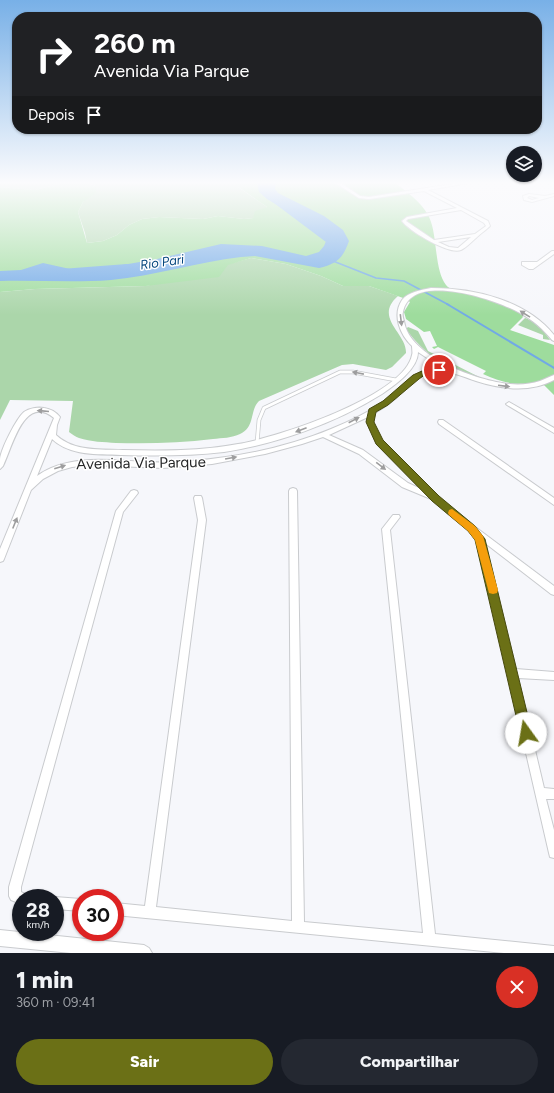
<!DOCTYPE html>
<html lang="pt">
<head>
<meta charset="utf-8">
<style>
	:root { --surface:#171b24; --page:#242831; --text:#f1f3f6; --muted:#9ea1a6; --accent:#6b7016 }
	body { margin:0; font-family:Figtree,sans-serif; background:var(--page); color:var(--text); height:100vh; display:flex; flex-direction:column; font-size:15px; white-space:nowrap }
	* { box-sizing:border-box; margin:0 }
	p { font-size:13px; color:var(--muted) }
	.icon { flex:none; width:22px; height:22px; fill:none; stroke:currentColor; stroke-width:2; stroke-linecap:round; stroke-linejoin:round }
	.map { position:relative; height:953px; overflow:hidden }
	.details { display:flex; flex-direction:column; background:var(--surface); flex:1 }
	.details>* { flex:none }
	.hud { position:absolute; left:12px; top:12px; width:530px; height:122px; border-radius:16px; box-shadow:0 1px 3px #0004; background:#202124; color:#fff; overflow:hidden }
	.controls { position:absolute; left:506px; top:146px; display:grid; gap:8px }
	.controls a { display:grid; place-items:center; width:36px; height:36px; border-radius:50%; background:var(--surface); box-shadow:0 1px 3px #0004; font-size:20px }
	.speed { position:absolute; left:12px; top:889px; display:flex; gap:8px; font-size:20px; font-weight:700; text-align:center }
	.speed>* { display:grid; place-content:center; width:52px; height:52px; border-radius:50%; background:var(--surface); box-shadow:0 1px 3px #0004; line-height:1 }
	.speed small { font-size:10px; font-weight:400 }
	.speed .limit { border:6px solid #d22; background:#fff; color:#111 }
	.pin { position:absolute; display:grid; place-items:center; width:34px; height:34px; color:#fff; margin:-17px; border:2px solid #fff; border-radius:50%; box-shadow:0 1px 4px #0007 }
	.me { position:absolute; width:44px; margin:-22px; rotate:347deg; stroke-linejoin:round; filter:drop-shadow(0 0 3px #0008) }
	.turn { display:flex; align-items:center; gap:14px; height:84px; padding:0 16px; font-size:18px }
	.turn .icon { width:52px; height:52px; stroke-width:2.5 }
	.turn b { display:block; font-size:28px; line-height:34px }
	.then { display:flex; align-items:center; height:38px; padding:0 16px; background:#0003; gap:8px; font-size:15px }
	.round { display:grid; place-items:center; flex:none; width:42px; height:42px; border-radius:21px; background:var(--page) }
	.overview { display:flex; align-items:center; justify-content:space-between; height:68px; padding:0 16px }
	h1 { font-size:24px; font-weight:800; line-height:30px }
	.action { display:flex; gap:8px; margin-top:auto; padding:8px 16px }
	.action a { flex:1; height:46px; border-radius:24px; background:var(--accent); color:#fff; font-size:16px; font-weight:800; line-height:46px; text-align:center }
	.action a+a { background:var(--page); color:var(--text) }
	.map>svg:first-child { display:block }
</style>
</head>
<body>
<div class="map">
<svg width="554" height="953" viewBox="0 0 554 953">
	<rect width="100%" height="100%" fill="#f6f7fb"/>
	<path fill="#abd6aa" d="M 0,182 L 67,182 L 35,190 L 0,187 Z
		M 84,182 L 238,182 L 238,187 L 267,207 L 253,218 L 244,219 L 218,216 L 203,219 L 159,217 L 142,219 L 129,225 L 117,235 L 103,241 L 87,243 L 85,233 L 78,212 L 83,202 L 96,186 Z
		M 251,258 L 286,264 L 321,276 L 343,286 L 369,286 L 398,296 C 373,318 407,333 406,353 L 392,367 L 386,370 L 353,364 L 342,365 L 259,401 C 249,411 256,426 240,434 C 232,438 222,438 213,439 C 181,443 148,444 116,443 C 104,442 91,442 79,438 C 76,437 72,434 69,432 L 73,401 L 10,400 L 0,420 L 0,292 L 35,289 L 146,286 Z
		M 525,318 C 533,320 546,333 550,340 L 543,339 L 543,335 L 518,325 Z
		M 408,327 L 418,331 L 428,351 L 483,379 C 453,375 423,353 406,329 Z"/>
	<path fill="#9edc9d" d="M 67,182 L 84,182 L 96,186 L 96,193 L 83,202 L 78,212 L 87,243 L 103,241 L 117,235 L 129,225 L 142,219 L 159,217 L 203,219 L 218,216 L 244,219 L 253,218 L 255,211 L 267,207 L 237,186 L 238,182 L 394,182 C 408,193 426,205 431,222 C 437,239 435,271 446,285 C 455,297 515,298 523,317 L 510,330 L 554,345 L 554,395 L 540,381 C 519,387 502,383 483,374 L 486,371 L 438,347 L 434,349 L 432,347 L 437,346 L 430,331 L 424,332 L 406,319 L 404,312 L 410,302 L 406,299 L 369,286 L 343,286 L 321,276 L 286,264 L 251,258 L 228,265 L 219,277 L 146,286 L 35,289 L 0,292 L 0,187 L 35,190 Z"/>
	<path fill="#71a9e6" d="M 257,182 L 276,182 L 275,189 L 278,193 L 324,216 L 343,230 L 349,241 C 343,258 337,264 319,268 L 255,256 L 241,257 C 197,262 154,276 111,280 C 74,283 37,280 0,281 L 0,271 L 21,270 L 43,263 L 70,269 L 88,271 L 157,259 L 221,244 L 262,246 L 306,256 L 319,252 L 324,246 L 327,239 L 324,233 L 267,199 L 259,192 Z"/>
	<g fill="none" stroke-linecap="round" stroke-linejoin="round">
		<path stroke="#71a9e6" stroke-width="1.5" d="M 333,261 L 376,278 L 404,281 L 449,305"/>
		<path stroke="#71a9e6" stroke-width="2" d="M 447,304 L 554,368"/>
		<path fill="#71a9e6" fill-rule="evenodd" d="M 263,182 L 273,182 L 270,191 L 336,239 L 337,241 L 331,256 L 327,257 L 322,254 L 326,242 L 262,194 L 260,192 Z
			M 127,264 L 131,265 L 133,267 L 131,269 L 61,275 L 55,272 L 61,269 Z"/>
		<g stroke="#c9cbce" stroke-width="4.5">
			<path id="service" d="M 257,443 L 259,420 L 264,408 L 340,372 L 353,372 L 396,380"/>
		</g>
		<g stroke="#c9cbce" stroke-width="2">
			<path id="minor" d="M 334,182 L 339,182 L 360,196 L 369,197 L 465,182 L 475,182 L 428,190 L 488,221 L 490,226 C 486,230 480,234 476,238 C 471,242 467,247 461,250 C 449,255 409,231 402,221 L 407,217 L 457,208 L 424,191 L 369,199 L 359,198 ZM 461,210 L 484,223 L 486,226 L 475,234 L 434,240 L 406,221 L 408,219 ZM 471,237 L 458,248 L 449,247 L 438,242 Z
				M 529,194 L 545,196 L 554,194 L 554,196 L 532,202 L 524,200 L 523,196 ZM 529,196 L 539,198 L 532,200 L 527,198 Z
				M 552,251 L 554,251 L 554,254 L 533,269 L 529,269 L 522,265 L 522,262 L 537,262 Z
				M 431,288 C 474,288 526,300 554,335 L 554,341 L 552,340 C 543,329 533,320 520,313 C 497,300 411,270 403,312 C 402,315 403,318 404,321 C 409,357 478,381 510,384 C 520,385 531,384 540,381 C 545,379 549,377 554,375 L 554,380 C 530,393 501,389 476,381 C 461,376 446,369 429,373 C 415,376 405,390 395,399 C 389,404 382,409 375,413 L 373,422 L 382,441 L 438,497 L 474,526 L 554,586 L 554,595 L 551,594 L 485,543 L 516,669 L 554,672 L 554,680 L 518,678 L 544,788 L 554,789 L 554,799 L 546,799 L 554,830 L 554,858 L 550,857 L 549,853 L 477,540 L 468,530 L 431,499 L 402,487 L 359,454 L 323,437 L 302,444 L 265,454 L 212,464 L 163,468 L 91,465 L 72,467 L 58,471 L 43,479 L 31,490 L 4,559 L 3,561 L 0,562 L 0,549 L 54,418 C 24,393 12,448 3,466 L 0,469 C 0,466 0,462 0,459 C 1,449 16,419 24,412 C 29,408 38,407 44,408 C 51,409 56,412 60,417 L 57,425 L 56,435 C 74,452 101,449 123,450 C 162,451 200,451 238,444 C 276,438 404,396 412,355 C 413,353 412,349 412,346 C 400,335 392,315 402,300 C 408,292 422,290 431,288 ZM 418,352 L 439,366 L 446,369 C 411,366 405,388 380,404 C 365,414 348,422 331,429 C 288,447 239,457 191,461 C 176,462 161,463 145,462 C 110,460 67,454 37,476 L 52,439 C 70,456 97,454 121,455 C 155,456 190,456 224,452 C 277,444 336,423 382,394 C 395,385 418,369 418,352 ZM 368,417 L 367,422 L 377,444 L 421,489 L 408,483 L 363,450 L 329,435 Z
				M 509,402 L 554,428 L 554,433 L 507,405 L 506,404 Z
				M 439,420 L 443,420 L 554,498 L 554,505 L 439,424 L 438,422 Z
				M 293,488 L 296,489 L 297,491 L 304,922 L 423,933 L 382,529 L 393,515 L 399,515 L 400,517 L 390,530 L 435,934 L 554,946 L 554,953 L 504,953 L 115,915 L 115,903 L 145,906 L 198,520 L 194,498 L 195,496 L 201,496 L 202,498 L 206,520 L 156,907 L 292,921 L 289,491 L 290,489 Z
				M 134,490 L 137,491 L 138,493 L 123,512 L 21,887 L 21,892 L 25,894 L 27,898 L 21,898 L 21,904 L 11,900 L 9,896 L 9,887 L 116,511 L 131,491 Z
				M 55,897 L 81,899 L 81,911 L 55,909 L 55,898 L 53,898 Z"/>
		</g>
		<g stroke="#c9cbce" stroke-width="2">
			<path id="tertiary" d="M 0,930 L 144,945 L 149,948 L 152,953 L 71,953 L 0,946 Z"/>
		</g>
		<use href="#service" stroke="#fff" stroke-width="3"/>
		<use href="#minor" fill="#fff" fill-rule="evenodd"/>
		<use href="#tertiary" fill="#fff" fill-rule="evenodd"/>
	</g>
	<defs><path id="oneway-solid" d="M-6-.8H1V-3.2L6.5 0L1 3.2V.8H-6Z"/></defs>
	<g fill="#9d9d9e">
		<use href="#oneway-solid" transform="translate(525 314) rotate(-148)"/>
		<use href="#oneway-solid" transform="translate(401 320) rotate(83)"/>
		<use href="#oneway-solid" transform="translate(358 373) rotate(-169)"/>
		<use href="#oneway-solid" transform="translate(504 386) rotate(7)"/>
		<use href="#oneway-solid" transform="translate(43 411) rotate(-175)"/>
		<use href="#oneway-solid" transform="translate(354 420) rotate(-27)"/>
		<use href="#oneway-solid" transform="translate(301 430) rotate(159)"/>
		<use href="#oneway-solid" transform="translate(231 458) rotate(-10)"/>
		<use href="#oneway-solid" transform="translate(381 466) rotate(37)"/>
		<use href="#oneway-solid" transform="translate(60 467) rotate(-17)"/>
		<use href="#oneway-solid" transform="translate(15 523) rotate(-68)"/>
	</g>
	<linearGradient id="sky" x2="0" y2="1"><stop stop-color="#78b0e7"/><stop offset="0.58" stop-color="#fbfbfd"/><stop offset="1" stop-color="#fbfbfd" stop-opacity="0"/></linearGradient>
	<rect width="554" height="315" fill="url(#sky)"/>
	<path fill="#6b7016" stroke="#46490e" d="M 439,368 L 442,368 L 442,372 L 426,374 L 419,379 L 388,405 L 376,412 L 374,422 L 383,440 L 439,496 L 475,526 L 485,539 L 532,733 L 531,738 L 526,739 L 522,738 L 520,733 L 475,540 L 468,531 L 432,501 L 376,444 L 366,422 L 369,409 L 383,401 L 413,375 L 422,371 Z"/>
	<path fill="#f59e0b" d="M 452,509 L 475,526 L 483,536 L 498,590 L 497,593 L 493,594 L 489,593 L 475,540 L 468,531 L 449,515 L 448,513 L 449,510 Z"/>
	<g text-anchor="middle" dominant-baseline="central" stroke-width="3" stroke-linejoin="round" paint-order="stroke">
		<g font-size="13" font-style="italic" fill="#05467d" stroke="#fff">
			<text transform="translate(162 262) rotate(-8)">Rio Pari</text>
		</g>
		<g font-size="15" fill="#252627" stroke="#fff">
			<text transform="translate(141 463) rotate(-1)">Avenida Via Parque</text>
		</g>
	</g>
</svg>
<div class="controls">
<a><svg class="icon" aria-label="layers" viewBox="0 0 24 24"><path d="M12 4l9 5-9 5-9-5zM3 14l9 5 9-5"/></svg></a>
</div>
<div class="speed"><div>28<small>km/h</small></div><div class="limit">30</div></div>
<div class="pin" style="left:439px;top:370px;background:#d93025"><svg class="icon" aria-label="arrive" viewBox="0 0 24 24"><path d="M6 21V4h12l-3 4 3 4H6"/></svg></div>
<svg class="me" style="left:526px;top:733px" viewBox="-20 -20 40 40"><circle r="19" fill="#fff"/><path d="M0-13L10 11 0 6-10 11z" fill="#6b7016"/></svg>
<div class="hud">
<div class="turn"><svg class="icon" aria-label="right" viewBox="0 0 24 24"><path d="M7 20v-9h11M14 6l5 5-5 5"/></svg><div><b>260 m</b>Avenida Via Parque</div></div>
<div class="then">Depois<svg class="icon" aria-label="arrive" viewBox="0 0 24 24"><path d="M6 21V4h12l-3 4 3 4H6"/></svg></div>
</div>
</div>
<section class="details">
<div class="overview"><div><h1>1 min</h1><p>360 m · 09:41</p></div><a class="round" style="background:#d93025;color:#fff"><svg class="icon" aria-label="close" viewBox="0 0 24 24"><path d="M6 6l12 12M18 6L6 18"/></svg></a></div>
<div class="action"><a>Sair</a><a>Compartilhar</a></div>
</section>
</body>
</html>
